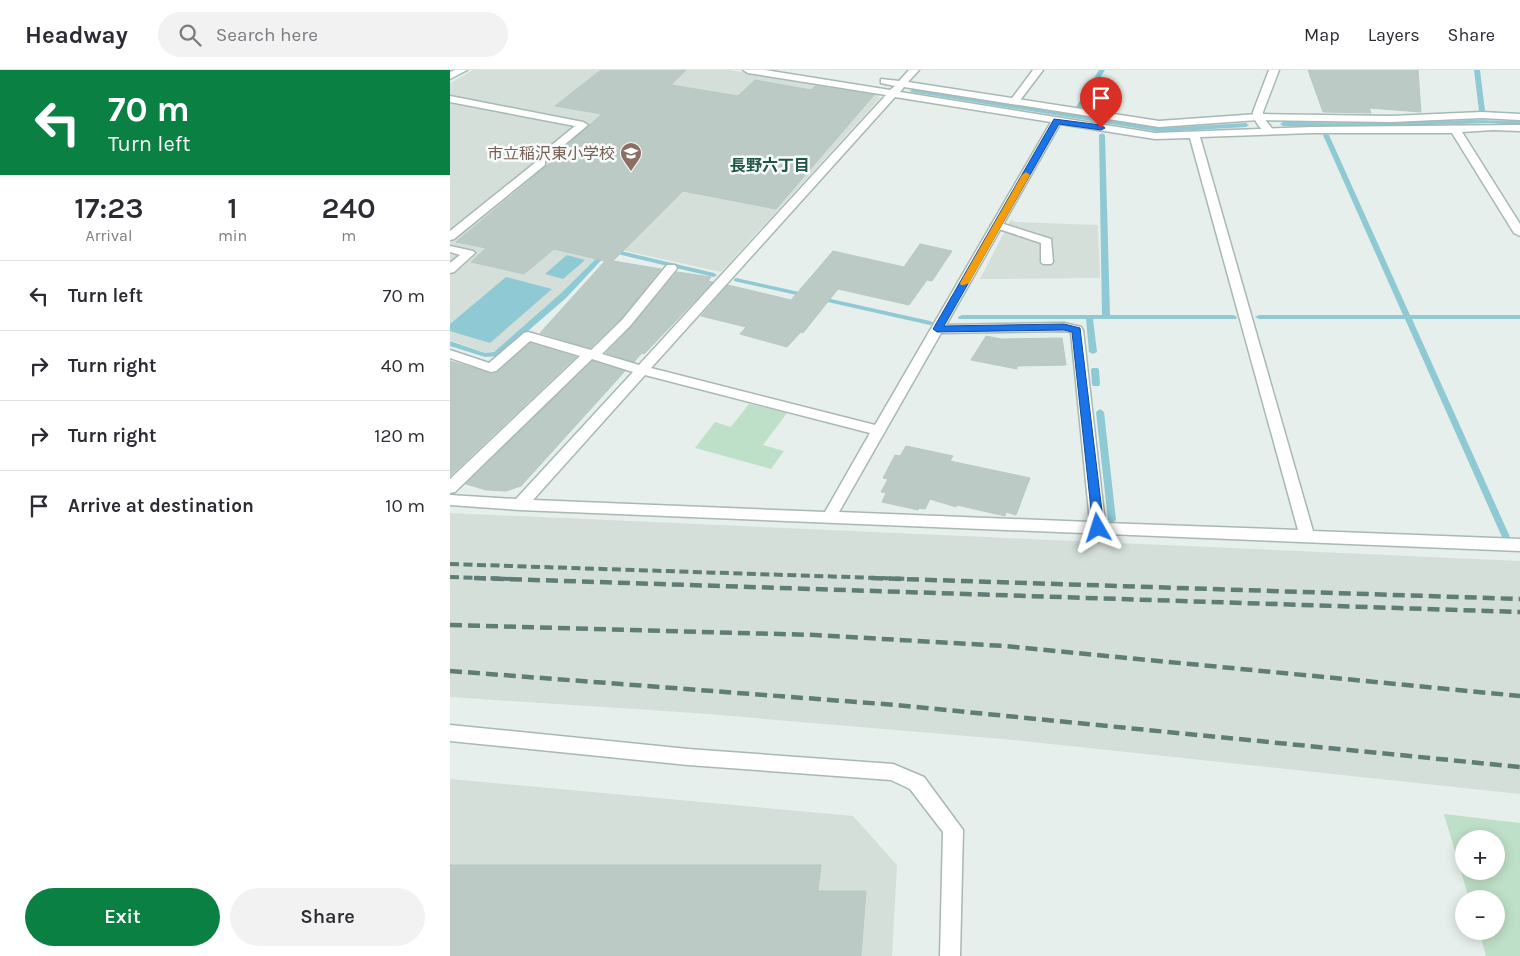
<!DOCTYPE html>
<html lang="en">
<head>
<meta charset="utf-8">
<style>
	:root { --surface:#fff; --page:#f2f2f3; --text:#2b2b33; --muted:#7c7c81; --line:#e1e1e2; --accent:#0b8043 }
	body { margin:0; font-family:Karla,"Noto Sans JP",sans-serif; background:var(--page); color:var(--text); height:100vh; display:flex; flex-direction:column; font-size:19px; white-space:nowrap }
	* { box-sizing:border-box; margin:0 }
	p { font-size:16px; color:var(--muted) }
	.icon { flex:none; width:28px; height:28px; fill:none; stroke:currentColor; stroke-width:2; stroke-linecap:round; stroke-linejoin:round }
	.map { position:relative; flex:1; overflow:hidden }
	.sheet { display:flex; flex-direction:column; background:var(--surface); width:450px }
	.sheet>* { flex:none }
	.guide { background:#0b8043; color:#fff; overflow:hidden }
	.buttons { position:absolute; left:1005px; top:760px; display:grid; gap:10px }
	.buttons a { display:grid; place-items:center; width:50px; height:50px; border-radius:50%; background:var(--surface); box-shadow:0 2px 12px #0003; font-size:25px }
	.pin { position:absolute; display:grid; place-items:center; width:42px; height:42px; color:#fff; margin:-51px -21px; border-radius:50% 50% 50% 0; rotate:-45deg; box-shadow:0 0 5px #0007 }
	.pin .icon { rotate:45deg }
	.me { position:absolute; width:55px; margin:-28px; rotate:354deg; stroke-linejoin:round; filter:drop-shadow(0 0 4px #0008) }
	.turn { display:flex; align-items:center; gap:18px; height:105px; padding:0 25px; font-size:22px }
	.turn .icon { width:65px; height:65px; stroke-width:2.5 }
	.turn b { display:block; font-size:35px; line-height:42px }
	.eta { display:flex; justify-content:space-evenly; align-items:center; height:85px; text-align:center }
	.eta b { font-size:30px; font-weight:600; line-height:35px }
	.primary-button { display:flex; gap:10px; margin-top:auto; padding:10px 25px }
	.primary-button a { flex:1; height:58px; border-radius:30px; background:var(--accent); color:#fff; font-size:20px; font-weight:600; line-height:58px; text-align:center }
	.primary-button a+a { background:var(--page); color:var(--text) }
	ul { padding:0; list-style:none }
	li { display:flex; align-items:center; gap:15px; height:70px; padding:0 25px; border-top:1px solid var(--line) }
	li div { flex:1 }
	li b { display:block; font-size:19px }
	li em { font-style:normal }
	header { display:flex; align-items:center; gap:30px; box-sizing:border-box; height:70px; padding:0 25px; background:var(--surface); border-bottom:1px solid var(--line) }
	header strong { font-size:24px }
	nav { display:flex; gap:28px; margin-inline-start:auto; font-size:18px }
	.search { width:350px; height:45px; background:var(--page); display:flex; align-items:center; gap:12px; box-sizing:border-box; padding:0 18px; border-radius:28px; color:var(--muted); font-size:19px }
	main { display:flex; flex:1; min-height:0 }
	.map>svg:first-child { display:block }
</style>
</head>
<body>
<header>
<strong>Headway</strong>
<div class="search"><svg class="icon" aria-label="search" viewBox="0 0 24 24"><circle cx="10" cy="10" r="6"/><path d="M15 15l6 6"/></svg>Search here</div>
<nav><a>Map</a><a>Layers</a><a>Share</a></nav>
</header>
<main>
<section class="sheet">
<div class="guide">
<div class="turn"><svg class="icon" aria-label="left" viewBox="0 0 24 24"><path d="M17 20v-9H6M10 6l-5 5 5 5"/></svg><div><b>70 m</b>Turn left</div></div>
</div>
<div class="eta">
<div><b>17:23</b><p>Arrival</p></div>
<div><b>1</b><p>min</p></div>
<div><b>240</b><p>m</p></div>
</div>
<ul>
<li><svg class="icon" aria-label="left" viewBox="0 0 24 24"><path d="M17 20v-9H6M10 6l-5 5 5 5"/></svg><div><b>Turn left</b></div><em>70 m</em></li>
<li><svg class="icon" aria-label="right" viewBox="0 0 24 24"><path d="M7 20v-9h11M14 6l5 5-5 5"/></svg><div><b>Turn right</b></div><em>40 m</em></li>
<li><svg class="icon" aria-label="right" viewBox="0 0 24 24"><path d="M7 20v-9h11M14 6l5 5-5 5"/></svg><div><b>Turn right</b></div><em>120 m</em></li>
<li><svg class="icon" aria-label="arrive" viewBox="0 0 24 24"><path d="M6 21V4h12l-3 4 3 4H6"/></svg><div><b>Arrive at destination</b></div><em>10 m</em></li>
</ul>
<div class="primary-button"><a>Exit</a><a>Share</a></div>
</section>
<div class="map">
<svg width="1070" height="886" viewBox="0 0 1070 886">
	<rect width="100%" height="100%" fill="#e6efeb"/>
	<path fill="#d4dfda" d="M 23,0 L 279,0 L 427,24 L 430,28 L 271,202 L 158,177 L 107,227 L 45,281 L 36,283 L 0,270 L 0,13 Z
		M 561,149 L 565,152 L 648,155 L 650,208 L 530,209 Z
		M 0,443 L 1070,491 L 1070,724 L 564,670 L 245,643 L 0,627 Z
		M 0,709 L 403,746 L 447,795 L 442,886 L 0,886 Z"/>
	<path fill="#bfe0c8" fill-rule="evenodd" d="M 299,334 L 337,343 L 313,375 L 334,381 L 321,399 L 245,378 L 265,352 L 281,357 Z
		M 994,744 L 1070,753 L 1070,886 L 1036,886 L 1029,861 L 1046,861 L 1046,829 L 1019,829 ZM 1014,769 L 1046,769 L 1046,801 L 1014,801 Z"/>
	<path fill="#8ec9d4" d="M 117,185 L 135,190 L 113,209 L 95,204 Z
		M 56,207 L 102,219 L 40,273 L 0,261 L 0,254 Z"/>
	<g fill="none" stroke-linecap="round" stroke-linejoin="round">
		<path fill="#8ec9d4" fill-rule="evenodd" d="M 649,0 L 655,0 L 631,38 L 627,38 L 626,37 Z
			M 1024,0 L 1030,0 L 1035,41 L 1032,43 L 1029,41 Z
			M 463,19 L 710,58 L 796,53 L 799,55 L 796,57 L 710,62 L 461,22 L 460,21 Z
			M 1021,50 L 1070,51 L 1070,55 L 1038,53 L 927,57 L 833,56 L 830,54 L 833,52 L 846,52 L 927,53 Z
			M 652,63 L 655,65 L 660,245 L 783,245 L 787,247 L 786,249 L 643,249 L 647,282 L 643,284 L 639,282 L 636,249 L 509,249 L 508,247 L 512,245 L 652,245 L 649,65 Z
			M 874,64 L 879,65 L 960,245 L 1070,245 L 1070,249 L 962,249 L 1060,467 L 1059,469 L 1053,469 L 1052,467 L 955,249 L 809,249 L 805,247 L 809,245 L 953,245 L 873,65 Z
			M 158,178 L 264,203 L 267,205 L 264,207 L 159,182 L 116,228 L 49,286 L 35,287 L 0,276 L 0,271 L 35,283 L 44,282 L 110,224 L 156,179 Z
			M 286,208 L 480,251 L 484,253 L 480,255 L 284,211 L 284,209 Z
			M 642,298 L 648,298 L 649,300 L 650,314 L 649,316 L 643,316 L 642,314 L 641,300 Z
			M 650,339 L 654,342 L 666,450 L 662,453 L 658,450 L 646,342 Z"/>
	</g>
	<path fill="#bbcac4" stroke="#b8c9c2" d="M 151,0 L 236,0 L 221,15 L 288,26 L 305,10 L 361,20 L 365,16 L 424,25 L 326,139 L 233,121 L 163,191 L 211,199 L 171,249 L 140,278 L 90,263 L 155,191 L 104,179 L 74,204 L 21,192 L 36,178 L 6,172 L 111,84 L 107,84 L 152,44 L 105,36 Z
		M 858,0 L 968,0 L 971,42 L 919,38 L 921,43 L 873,42 Z
		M 470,174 L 502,181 L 482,211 L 477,210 L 459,235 L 388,219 L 353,263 L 351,262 L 337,277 L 290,264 L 296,257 L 251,246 L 278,215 L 341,230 L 383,181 L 454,197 Z
		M 227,202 L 261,207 L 258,211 L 263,212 L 194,284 L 192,283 L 184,292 L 156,283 L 181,257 Z
		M 536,266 L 551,269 L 612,268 L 616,295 L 567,296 L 567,299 L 521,290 Z
		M 80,273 L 126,287 L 0,406 L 0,291 L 44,304 Z
		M 142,291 L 175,301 L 71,416 L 56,421 L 36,420 L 16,414 Z
		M 456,376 L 503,386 L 500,391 L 580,408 L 566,445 L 556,442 L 555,446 L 507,435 L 506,437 L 480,429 L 475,439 L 469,438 L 468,440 L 432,432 L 436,423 L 431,422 L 438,409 L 433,408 L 445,385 L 450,386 Z
		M 0,795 L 371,795 L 368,821 L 416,821 L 411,886 L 0,886 Z"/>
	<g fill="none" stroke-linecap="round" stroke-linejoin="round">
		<g stroke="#a8b8b2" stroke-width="3">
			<path id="service" d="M 583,0 L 593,0 L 568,33 L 562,33 L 560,31 Z
				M 0,26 L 133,52 L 138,55 L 95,91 L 95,95 L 4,169 L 0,170 L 0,161 L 86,92 L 86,88 L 125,56 L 0,32 Z
				M 547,152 L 601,169 L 603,192 L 601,194 L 593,194 L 591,192 L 591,173 L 543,157 L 541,155 Z
				M 0,176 L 23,181 L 25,183 L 4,202 L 0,203 L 0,193 L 10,185 L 0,182 Z"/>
		</g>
		<g stroke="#a8b8b2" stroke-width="3">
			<path id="minor" d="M 5,0 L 17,0 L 0,9 L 0,2 Z
				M 293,0 L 315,0 L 440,20 L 445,16 L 431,13 L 431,9 L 449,11 L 459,0 L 469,0 L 458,12 L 709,51 L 808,44 L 941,46 L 1032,42 L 1070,44 L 1070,50 L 1032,48 L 941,52 L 808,50 L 709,57 L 454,17 L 450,22 L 705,63 L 862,57 L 1070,55 L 1070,61 L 1043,60 L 1012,62 L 1070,154 L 1070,166 L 1064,163 L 1002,63 L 862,63 L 750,67 L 863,461 L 1070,469 L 1070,481 L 70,440 L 0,435 L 0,425 L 66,429 L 183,302 L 142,289 L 5,422 L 0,423 L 0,409 L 130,286 L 80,271 L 46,301 L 41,302 L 0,288 L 0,280 L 39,293 L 74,263 L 78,262 L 141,280 L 172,250 L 217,195 L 225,195 L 227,198 L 225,201 L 180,256 L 152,284 L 189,295 L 436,25 L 298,3 ZM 445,27 L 601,52 L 425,355 L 201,298 ZM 610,54 L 705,69 L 740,68 L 848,460 L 655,453 L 633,260 L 631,257 L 614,253 L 496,255 ZM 614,261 L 621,262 L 640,452 L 389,442 L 491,263 ZM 195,305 L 420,363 L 375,442 L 83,430 Z"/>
		</g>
		<g stroke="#a8b8b2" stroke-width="3">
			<path id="tertiary" d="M 819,0 L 829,0 L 813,42 L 813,47 L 824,61 L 819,64 C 812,62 803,50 803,42 Z
				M 0,655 L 238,679 L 443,694 L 474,707 L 513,760 L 510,886 L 490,886 L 493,762 L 460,719 L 441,710 L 238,695 L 0,671 Z"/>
		</g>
		<use href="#service" fill="#fff" fill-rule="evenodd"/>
		<use href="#minor" fill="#fff" fill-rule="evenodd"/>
		<use href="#tertiary" fill="#fff" fill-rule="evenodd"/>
		<path stroke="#5f7d75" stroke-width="4" stroke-dasharray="9 4.5" stroke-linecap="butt" d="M 0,494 L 459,509
			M 0,507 L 62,509"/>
		<path stroke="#5f7d75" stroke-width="4.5" stroke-dasharray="12 6" stroke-linecap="butt" d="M 24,508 L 1070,542
			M 421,508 L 1070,529
			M 0,555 L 365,565 L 554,576 L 1070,626
			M 0,601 L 446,635 L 1070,697"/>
	</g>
	<path fill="#1a73e8" stroke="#114b97" d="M 604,49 L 651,55 L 655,58 L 651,60 L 609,54 L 494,256 L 614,254 L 630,258 L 654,458 L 648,462 L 643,458 L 622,262 L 614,260 L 487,262 L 483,259 Z"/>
	<path fill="#f59e0b" d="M 576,102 L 580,105 L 519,213 L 514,215 L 511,215 L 510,213 L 572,105 Z"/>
	<defs>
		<g id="school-pin" transform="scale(1.125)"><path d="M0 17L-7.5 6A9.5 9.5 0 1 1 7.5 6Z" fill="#8d6e63" stroke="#f7fbf9"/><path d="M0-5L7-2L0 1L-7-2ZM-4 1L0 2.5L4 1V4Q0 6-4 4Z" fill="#fff"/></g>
	</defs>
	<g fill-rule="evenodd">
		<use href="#school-pin" x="181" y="83"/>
	</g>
	<g text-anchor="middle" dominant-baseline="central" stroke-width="5" stroke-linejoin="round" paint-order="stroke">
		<g font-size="16" fill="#785e54" stroke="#f7fbf9" text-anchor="end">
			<text x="165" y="83">市立稲沢東小学校</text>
		</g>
		<g font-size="16" font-weight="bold" fill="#1f5548" stroke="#f7fbf9">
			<text x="320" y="95">長野六丁目</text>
		</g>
	</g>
</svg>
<div class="buttons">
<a>+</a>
<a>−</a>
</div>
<div class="pin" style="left:651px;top:58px;background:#d93025"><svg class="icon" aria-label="arrive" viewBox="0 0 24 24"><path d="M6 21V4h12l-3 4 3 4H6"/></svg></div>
<svg class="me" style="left:648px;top:458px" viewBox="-20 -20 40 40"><path d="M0-17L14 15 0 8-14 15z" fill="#1a73e8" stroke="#fff" stroke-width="4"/></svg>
</div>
</main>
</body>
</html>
